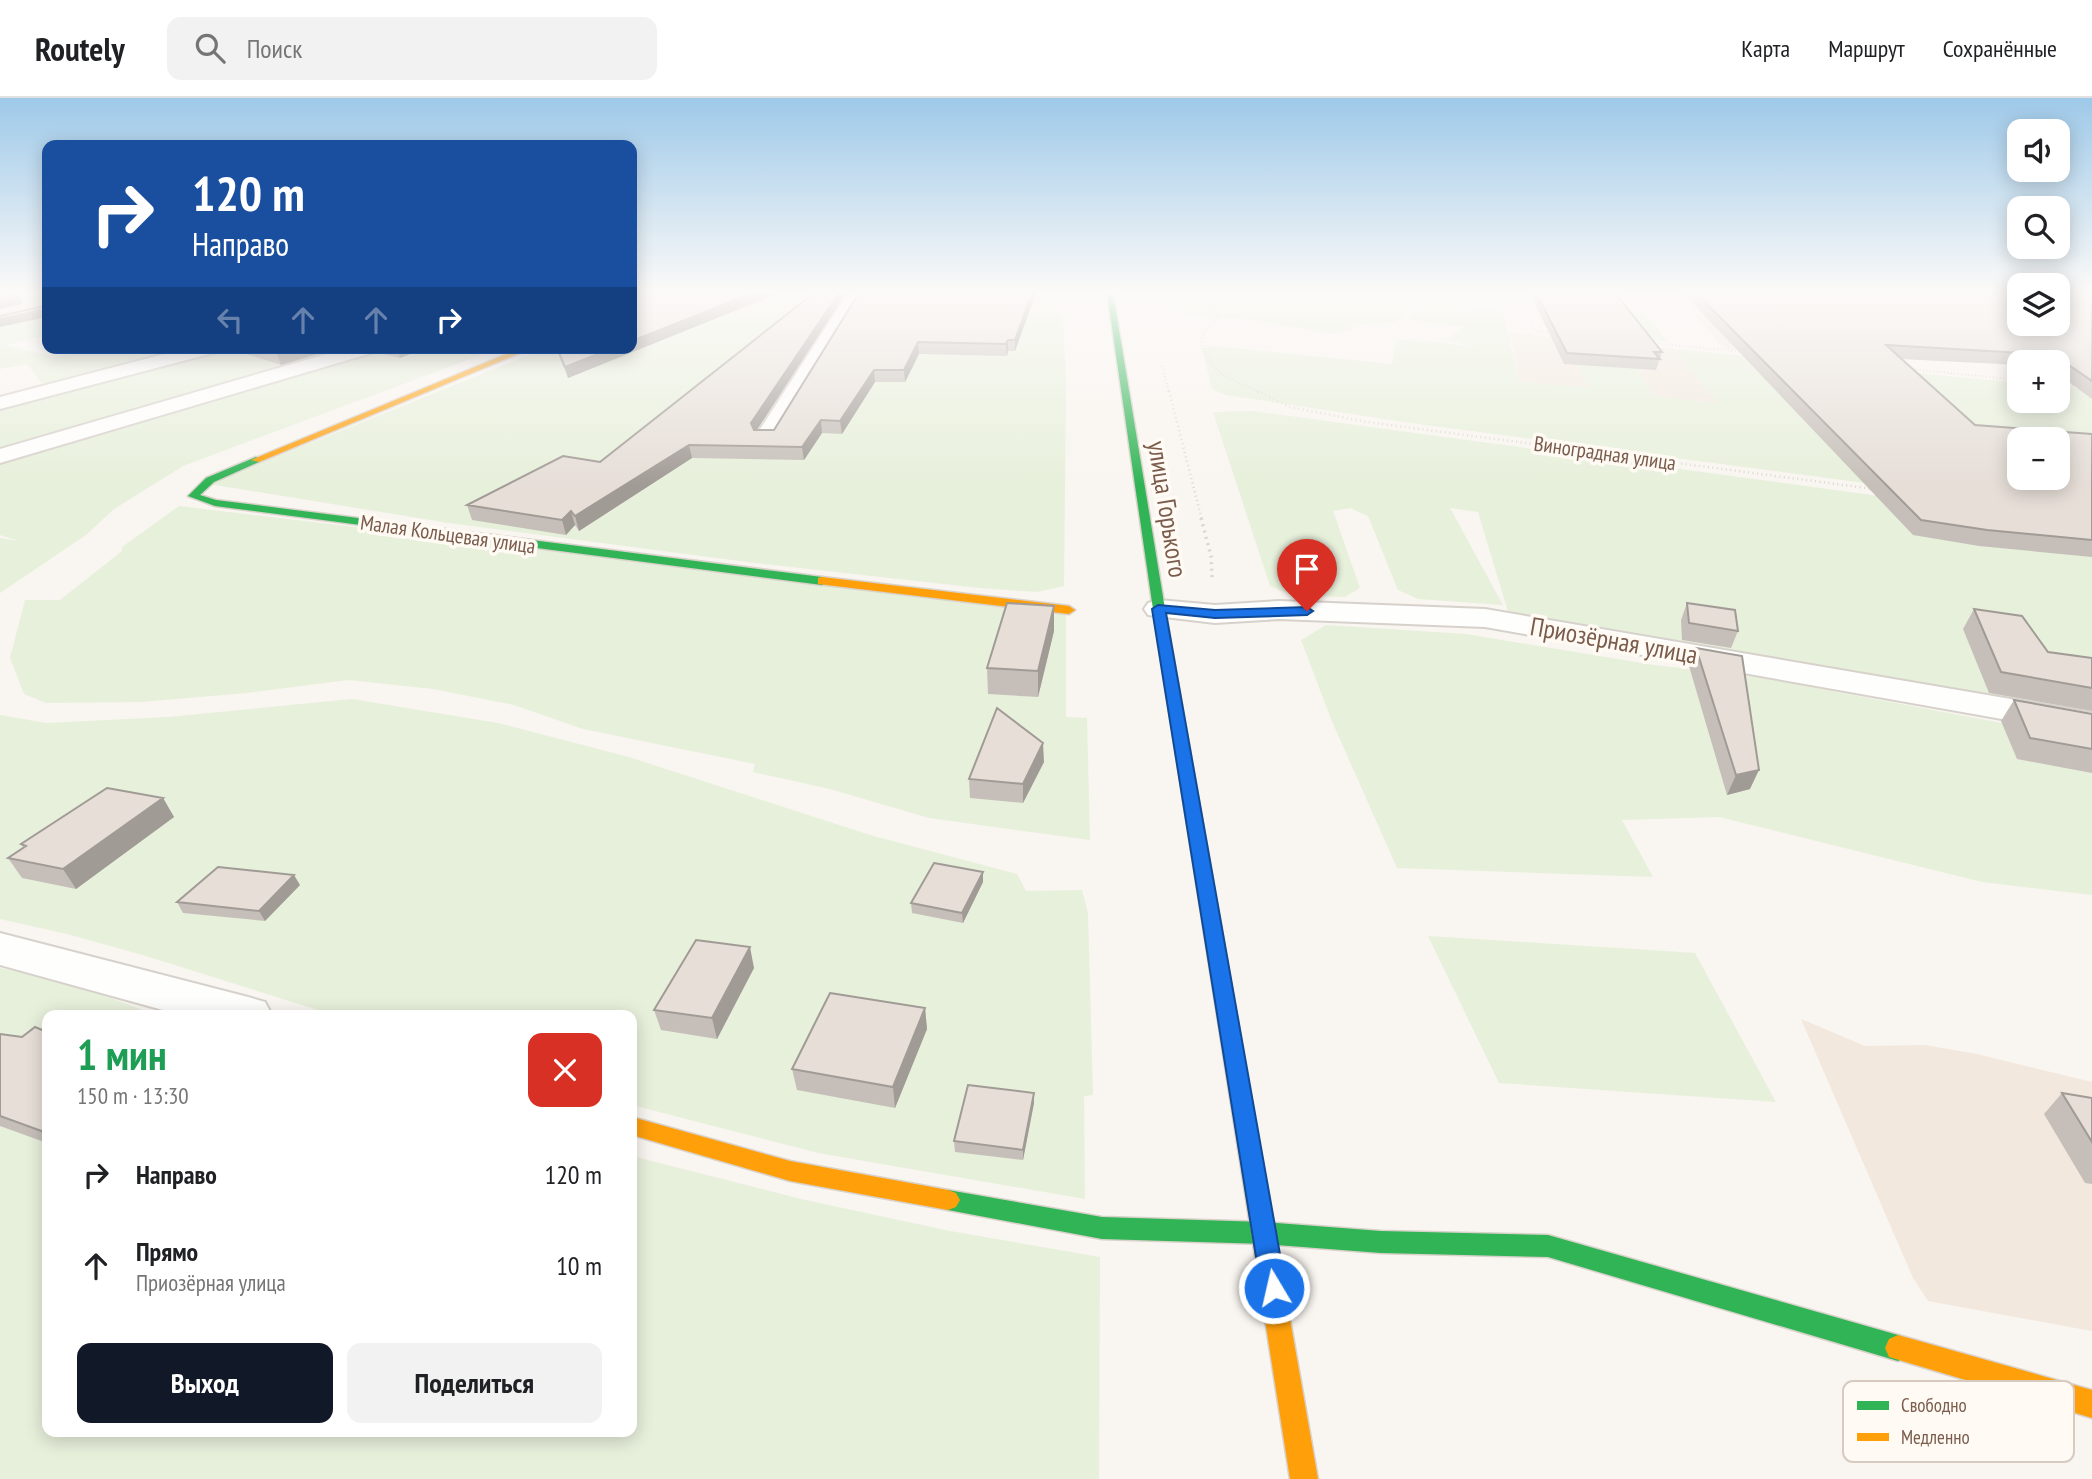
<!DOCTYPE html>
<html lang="ru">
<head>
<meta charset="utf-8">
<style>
	:root { --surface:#fff; --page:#f2f2f2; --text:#202124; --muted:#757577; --line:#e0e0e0; --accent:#111827 }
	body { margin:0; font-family:"PT Sans Narrow",sans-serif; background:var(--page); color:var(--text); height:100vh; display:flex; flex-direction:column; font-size:26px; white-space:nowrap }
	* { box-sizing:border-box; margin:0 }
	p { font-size:23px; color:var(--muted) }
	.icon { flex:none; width:38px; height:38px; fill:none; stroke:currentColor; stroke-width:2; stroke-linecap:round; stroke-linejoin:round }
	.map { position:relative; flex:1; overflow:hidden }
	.drawer { position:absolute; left:42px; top:912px; width:595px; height:427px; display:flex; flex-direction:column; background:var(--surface); border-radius:14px; box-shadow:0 4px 18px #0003 }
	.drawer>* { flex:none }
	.hud { position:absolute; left:42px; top:42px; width:595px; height:214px; border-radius:14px; box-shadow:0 4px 18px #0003; background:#1a4fa0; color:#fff; overflow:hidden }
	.buttons { position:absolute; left:2007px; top:21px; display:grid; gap:14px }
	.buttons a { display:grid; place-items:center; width:63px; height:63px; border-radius:14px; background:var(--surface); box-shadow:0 4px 18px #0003; font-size:35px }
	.pin { position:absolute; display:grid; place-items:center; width:60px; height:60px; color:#fff; margin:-72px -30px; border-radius:50% 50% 50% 0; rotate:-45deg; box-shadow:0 0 7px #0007 }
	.pin .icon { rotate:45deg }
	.me { position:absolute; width:77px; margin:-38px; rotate:351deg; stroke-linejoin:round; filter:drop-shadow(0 0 5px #0008) }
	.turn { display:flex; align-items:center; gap:24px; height:147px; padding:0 35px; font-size:32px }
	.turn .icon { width:91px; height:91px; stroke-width:2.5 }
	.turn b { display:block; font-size:49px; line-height:60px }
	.lanes { display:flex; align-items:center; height:66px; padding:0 35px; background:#0003; justify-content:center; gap:35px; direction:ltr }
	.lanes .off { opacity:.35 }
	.round { display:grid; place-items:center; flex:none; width:74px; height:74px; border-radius:14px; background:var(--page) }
	.summary { display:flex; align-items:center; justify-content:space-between; height:119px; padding:0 35px }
	h1 { font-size:42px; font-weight:800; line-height:52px; color:#1e9e55 }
	.primary-button { display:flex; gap:14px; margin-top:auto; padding:14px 35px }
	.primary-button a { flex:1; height:80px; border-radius:14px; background:var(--accent); color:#fff; font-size:28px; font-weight:800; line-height:80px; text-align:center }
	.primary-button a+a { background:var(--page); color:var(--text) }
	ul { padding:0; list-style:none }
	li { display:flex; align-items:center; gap:21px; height:91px; padding:0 35px }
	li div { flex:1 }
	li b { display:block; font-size:26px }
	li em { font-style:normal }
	header { display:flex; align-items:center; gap:42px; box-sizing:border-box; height:98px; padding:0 35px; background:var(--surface); border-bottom:2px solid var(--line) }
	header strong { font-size:33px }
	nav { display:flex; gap:38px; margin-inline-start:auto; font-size:24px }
	.search { width:490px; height:63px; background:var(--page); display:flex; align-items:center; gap:18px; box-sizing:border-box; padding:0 24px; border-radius:14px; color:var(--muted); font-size:26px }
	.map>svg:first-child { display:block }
</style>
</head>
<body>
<header>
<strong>Routely</strong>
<div class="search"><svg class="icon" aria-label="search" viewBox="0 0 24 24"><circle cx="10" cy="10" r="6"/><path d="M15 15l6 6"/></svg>Поиск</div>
<nav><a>Карта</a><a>Маршрут</a><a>Сохранённые</a></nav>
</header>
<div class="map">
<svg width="2092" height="1381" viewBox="0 0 2092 1381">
	<rect width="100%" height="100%" fill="#f9f5f0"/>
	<path fill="#f2e8de" d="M 1625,195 L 1671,195 L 1687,210 L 1738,214 L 1777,256 L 1725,251 L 1687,210 L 1634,205 Z
		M 1510,235 L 1562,240 L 1591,291 L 1519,283 Z
		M 1618,246 L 1674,251 L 1719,305 L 1655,298 Z
		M 1801,921 L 1865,948 L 1925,947 L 1977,956 L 2092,984 L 2092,1233 L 1928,1203 L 1913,1180 Z"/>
	<path fill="#e7f0db" d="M 0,195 L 47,195 L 47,206 L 0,216 Z
		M 661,195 L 849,195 L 843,195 L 841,200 L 845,203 L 840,210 L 760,329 L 753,336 L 759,343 L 861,195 L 1062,195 L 1066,290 L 1064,488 L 1037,494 L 979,490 L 747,464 L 449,425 L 209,386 L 546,250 L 632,250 Z
		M 1173,195 L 1357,195 L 1414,201 L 1414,209 L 1396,224 L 1350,227 L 1352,232 L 1332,236 L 1253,222 L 1182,217 Z
		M 1451,195 L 1625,195 L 1669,244 L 1546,230 L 1529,196 L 1519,195 L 1525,205 L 1449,197 Z
		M 1422,202 L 1503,213 L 1519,283 L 1590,290 L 1562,240 L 1618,246 L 1655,298 L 1718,305 L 1674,251 L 2019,285 L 2020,303 L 2058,303 L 2058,289 L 2092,292 L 2092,412 L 2058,380 L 2058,341 L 2020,341 L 2008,404 L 1411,325 L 1225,297 L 1212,291 L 1202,250 L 1212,248 L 1392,266 L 1396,241 L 1473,248 L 1446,242 L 1464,229 L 1410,222 Z
		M 47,209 L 47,237 L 6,247 L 53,259 L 105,250 L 173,250 L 182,254 L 44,288 L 27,266 L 0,271 L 0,219 Z
		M 221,250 L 357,250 L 0,355 L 0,308 Z
		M 379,250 L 500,250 L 183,368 L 114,411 L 86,437 L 0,495 L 0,440 L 18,443 L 0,437 L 0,362 Z
		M 1254,313 L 2092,427 L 2092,618 L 1509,517 L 1478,414 L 1450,410 L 1503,507 L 1418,501 L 1398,492 L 1368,418 L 1350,410 L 1333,413 L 1360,490 L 1345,499 L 1291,497 L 1270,488 L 1213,314 Z
		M 179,408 L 1066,514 L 1066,619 L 1087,620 L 1090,742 L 929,720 L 830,691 L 753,674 L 755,666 L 583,631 L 514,607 L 433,591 L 348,582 L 246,595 L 141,604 L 46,605 L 24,596 L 10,560 L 25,502 L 60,502 L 122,453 L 122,449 Z
		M 1326,527 L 1466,536 L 1654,567 L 1757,579 L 2092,642 L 2092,797 L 1982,784 L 1719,719 L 1622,722 L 1653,779 L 1397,770 L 1331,621 L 1301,542 Z
		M 352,601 L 498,625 L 629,659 L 870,737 L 1017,776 L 1026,793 L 1082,792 L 1088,815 L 1093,997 L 1084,998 L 1085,1101 L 818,1055 L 632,1007 L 632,917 L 334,917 L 146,858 L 67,836 L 0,821 L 0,617 L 46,625 L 168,619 Z
		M 1428,838 L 1695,855 L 1776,1004 L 1499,985 Z
		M 0,870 L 61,881 L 156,917 L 47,917 L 47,1334 L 632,1334 L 632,1058 L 801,1101 L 950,1133 L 1100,1159 L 1099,1381 L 0,1381 Z"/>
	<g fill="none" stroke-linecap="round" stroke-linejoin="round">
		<g stroke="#d7d1cb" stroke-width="4">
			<path id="street" d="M 848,195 L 864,195 L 774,344 L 758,344 L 755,339 Z
				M 187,250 L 219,250 L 217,254 L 0,311 L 0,299 Z
				M 347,250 L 377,250 L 375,254 L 0,365 L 0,351 Z
				M 1159,502 L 1215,507 L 1279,503 L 1485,511 L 2092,615 L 2092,637 L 1485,529 L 1279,521 L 1215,525 L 1148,517 L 1144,511 L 1148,505 Z
				M 0,835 L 248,899 L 265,904 L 272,917 L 181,917 L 0,867 Z"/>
		</g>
		<g stroke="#d9d2cb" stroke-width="3">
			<path id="fast" d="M 1107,195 L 1113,195 L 1165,511 L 1260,1050 L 1257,1057 L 1249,1060 L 1241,1057 L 1238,1050 L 1153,511 Z
				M 256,359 L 261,362 L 259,364 L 214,384 L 200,397 L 216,402 L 822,479 L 828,483 L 822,487 L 215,408 L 188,398 L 206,380 Z
				M 948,1092 L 1102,1119 L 1265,1124 L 1381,1133 L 1548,1137 L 1898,1237 L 1907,1241 L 1911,1250 L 1907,1259 L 1898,1263 L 1548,1159 L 1381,1155 L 1265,1146 L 1102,1141 L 948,1112 L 940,1109 L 936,1102 L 940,1095 Z"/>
		</g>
		<g stroke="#d9d2cb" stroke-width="3">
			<path id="slow" d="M 521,250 L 532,250 L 259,364 L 251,362 Z
				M 822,479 L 1069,508 L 1075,512 L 1069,516 L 818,486 L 818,480 Z
				M 632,1019 L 790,1063 L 948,1092 L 956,1095 L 960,1102 L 956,1109 L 948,1112 L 790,1083 L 632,1037 Z
				M 1249,1040 L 1257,1043 L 1260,1050 L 1318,1381 L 1290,1381 L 1238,1050 L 1241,1043 Z
				M 1898,1237 L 2092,1292 L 2092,1320 L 1889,1259 L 1885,1250 L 1889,1241 Z"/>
		</g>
		<path stroke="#dcd5d0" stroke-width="2" stroke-dasharray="1 2.5" stroke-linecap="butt" d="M 1209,195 L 1218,219 L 1204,234 L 1201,249 L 1219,275 L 1261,295
			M 1412,195 L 1521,207 L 1536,233 L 1552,235
			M 1651,245 L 1744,254
			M 1162,268 L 1169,295
			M 1909,271 L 2020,282
			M 2058,286 L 2077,288"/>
		<path stroke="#dcd5d0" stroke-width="2.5" stroke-dasharray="1 3.5" stroke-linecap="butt" d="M 1169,293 L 1202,422
			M 1257,293 L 1290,309 L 1367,324 L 1874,391"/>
		<path stroke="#dcd5d0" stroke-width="3.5" stroke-dasharray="2 4.5" stroke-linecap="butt" d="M 1201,420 L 1211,458 L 1212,480"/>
		<use href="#street" fill="#fefefd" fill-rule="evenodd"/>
		<use href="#fast" fill="#30b455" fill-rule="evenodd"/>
		<use href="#slow" fill="#ff9f0a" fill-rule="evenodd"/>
	</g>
	<path fill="#c6bfb9" d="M 641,195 L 779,195 L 568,280 L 556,250 L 632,250 Z
		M 846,195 L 756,332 L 774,332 L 859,195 L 1036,195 L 1015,253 L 1008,253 L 1007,258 L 919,256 L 905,284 L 875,284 L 842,336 L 822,335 L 804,362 L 692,360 L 579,433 L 575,427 L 566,437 L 472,422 L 467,407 L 600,364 Z
		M 1530,195 L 1615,195 L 1662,254 L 1656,272 L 1564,266 Z
		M 1683,195 L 2092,195 L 2092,301 L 2058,276 L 2058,264 L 2020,264 L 2020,267 L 1901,261 L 1975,327 L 2092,336 L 2092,459 L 1979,448 L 1913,437 Z
		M 227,250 L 337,250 L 281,267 Z
		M 376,250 L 425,250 L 400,260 L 378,255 Z
		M 1687,505 L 1738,533 L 1731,550 L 1682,542 L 1681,522 Z
		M 1974,511 L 2048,554 L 2092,560 L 2092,613 L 1989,595 L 1963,531 Z
		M 1054,533 L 1038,599 L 988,596 L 987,570 Z
		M 1696,550 L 1750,691 L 1727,697 L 1689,568 Z
		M 2014,602 L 2092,616 L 2092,675 L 2017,661 L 2001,623 Z
		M 1044,664 L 1023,705 L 970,700 L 969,681 Z
		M 163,700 L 174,719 L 76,791 L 22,780 L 8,760 L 23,749 L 21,746 Z
		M 983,784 L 963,825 L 912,815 L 911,805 Z
		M 300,787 L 265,823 L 183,815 L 177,804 Z
		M 754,870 L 717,941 L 661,932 L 654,912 Z
		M 925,910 L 927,931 L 895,1010 L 797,992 L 792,971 Z
		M 47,934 L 47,1045 L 0,1028 L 0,936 L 22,939 Z
		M 2062,995 L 2092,1000 L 2092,1086 L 2085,1085 L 2044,1016 Z
		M 1034,1005 L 1023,1062 L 955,1054 L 954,1043 Z"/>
	<path fill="#a19b96" d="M 753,195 L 779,195 L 568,280 L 565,269 L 613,250 L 632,250 L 632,243 Z
		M 839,195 L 846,195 L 753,338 L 751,325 Z
		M 1032,195 L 1036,195 L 1015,253 L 1015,242 Z
		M 19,199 L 23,206 L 0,211 L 0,203 Z
		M 47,211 L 47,219 L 0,229 L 0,221 Z
		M 1008,242 L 1008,253 L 1007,258 L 1006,246 Z
		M 918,244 L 919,256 L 905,284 L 904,272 Z
		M 289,250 L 337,250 L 281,267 L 276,254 Z
		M 397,250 L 425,250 L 400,260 Z
		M 874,272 L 875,284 L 842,336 L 840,323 Z
		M 821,322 L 822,335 L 804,362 L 802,349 Z
		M 689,347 L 692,360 L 579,433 L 575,418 Z
		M 571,413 L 575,427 L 566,437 L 562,422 Z
		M 1054,508 L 1054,533 L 1038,599 L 1038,573 Z
		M 1043,645 L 1044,664 L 1023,705 L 1023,686 Z
		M 1759,672 L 1750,691 L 1727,697 L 1736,677 Z
		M 163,700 L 174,719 L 76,791 L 63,771 Z
		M 983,774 L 983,784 L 963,825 L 962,815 Z
		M 294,777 L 300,787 L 265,823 L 259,813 Z
		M 750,849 L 754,870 L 717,941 L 712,920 Z
		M 925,910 L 927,931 L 895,1010 L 893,989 Z
		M 1034,995 L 1034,1005 L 1023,1062 L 1023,1052 Z"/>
	<path fill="#e6ded7" stroke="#a19b96" stroke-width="2" fill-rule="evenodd" d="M 0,195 L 3,195 L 19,199 L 0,203 Z
		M 641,195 L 753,195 L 632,243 L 632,197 Z
		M 814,195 L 839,195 L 751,325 L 754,332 L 774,332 L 859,195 L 1032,195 L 1015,242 L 1008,242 L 1006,246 L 918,244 L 904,272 L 874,272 L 840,323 L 821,322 L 802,349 L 689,347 L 575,418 L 571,413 L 562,422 L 467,407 L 563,358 L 600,364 Z
		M 1536,195 L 1615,195 L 1662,254 L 1654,254 L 1660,261 L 1567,255 Z
		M 1696,195 L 2020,195 L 2020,226 L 2058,226 L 2058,195 L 2092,195 L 2092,283 L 2054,257 L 1886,247 L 1975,327 L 2092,336 L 2092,442 L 1987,432 L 1921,422 ZM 2020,341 L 2058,341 L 2058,380 L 2020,380 Z
		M 46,205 L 47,205 L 47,211 L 0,221 L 0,218 L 44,208 Z
		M 263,250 L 289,250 L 276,254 Z
		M 557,250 L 613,250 L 565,269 Z
		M 1007,505 L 1054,508 L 1038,573 L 987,570 Z
		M 1687,505 L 1735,512 L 1738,533 L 1689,525 Z
		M 1974,511 L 2022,518 L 2048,554 L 2092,560 L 2092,590 L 2001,574 Z
		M 1696,550 L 1742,558 L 1759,672 L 1736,677 Z
		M 2014,602 L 2092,616 L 2092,651 L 2030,640 Z
		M 997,610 L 1043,645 L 1023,686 L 969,681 Z
		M 107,690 L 163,700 L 63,771 L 8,760 L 26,748 L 21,746 Z
		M 934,765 L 983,774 L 962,815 L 911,805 Z
		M 218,769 L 294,777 L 259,813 L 177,804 Z
		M 696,842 L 750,849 L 712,920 L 654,912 Z
		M 830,895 L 925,910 L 893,989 L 792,971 Z
		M 35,929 L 47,934 L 47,1035 L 0,1018 L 0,936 L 22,939 Z
		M 968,987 L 1034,995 L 1023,1052 L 954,1043 Z
		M 2062,995 L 2092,1000 L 2092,1044 Z"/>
	<linearGradient id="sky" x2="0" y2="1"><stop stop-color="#9ec9e9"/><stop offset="0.5" stop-color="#fcfaf8"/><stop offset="1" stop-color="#fcfaf8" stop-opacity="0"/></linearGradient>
	<rect width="2092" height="388" fill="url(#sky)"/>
	<path fill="#1a73e8" stroke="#114b97" stroke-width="2" d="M 1158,507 L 1215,512 L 1307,509 L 1313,513 L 1307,517 L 1215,520 L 1166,515 L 1286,1190 L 1283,1198 L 1274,1202 L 1265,1198 L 1261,1190 L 1152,511 Z"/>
	<g text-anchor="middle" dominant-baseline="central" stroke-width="7" stroke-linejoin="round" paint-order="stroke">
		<g font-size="21" fill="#7a5c4d" stroke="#fffaf3">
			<text transform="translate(1605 355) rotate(8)">Виноградная улица</text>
			<text transform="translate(448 436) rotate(8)">Малая Кольцевая улица</text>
		</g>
		<g font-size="26" fill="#7a5c4d" stroke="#fffaf3">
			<text transform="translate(1168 411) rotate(81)">улица Горького</text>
			<text transform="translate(1614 542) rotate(10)">Приозёрная улица</text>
		</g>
	</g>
	<rect x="1843" y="1283" width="231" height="81" rx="10" fill="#fffaf3" stroke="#d7cbc1" stroke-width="2"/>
	<rect x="1857" y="1303" width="32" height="9" fill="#30b455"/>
	<rect x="1857" y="1335" width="32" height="8" fill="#ff9f0a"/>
	<g font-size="19" fill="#7a5c4d">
		<text x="1901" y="1314">Свободно</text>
		<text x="1901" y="1346">Медленно</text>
	</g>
</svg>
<div class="buttons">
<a><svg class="icon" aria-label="sound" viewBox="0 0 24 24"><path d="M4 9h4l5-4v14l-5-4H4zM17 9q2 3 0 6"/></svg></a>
<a><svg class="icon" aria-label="search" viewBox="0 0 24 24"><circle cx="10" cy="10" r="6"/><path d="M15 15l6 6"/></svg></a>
<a><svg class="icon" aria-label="layers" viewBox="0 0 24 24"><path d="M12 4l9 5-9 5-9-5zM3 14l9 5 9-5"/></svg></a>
<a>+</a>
<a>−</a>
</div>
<div class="pin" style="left:1307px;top:513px;background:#d93025"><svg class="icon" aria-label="arrive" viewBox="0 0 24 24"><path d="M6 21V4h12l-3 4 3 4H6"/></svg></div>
<svg class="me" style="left:1274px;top:1190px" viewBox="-20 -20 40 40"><circle r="17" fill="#1a73e8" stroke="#fff" stroke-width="3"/><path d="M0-11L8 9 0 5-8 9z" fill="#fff"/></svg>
<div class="hud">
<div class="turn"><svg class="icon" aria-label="right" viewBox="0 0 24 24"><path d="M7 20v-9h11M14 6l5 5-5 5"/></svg><div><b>120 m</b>Направо</div></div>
<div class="lanes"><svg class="icon off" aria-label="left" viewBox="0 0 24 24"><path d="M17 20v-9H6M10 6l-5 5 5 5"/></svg><svg class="icon off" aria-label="ahead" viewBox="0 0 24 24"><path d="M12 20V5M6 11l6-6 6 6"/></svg><svg class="icon off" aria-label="ahead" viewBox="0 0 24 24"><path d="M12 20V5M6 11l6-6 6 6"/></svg><svg class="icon" aria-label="right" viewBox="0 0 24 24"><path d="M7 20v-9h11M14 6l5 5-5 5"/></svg></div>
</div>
<section class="drawer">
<div class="summary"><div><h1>1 мин</h1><p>150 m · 13:30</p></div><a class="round" style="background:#d93025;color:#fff"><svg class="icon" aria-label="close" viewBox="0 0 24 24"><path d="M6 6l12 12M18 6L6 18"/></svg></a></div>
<ul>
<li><svg class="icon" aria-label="right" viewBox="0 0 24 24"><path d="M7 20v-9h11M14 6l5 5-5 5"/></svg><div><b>Направо</b></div><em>120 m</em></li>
<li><svg class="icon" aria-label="ahead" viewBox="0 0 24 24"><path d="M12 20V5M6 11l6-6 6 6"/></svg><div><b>Прямо</b><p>Приозёрная улица</p></div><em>10 m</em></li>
</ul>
<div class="primary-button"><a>Выход</a><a>Поделиться</a></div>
</section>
</div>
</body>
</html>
